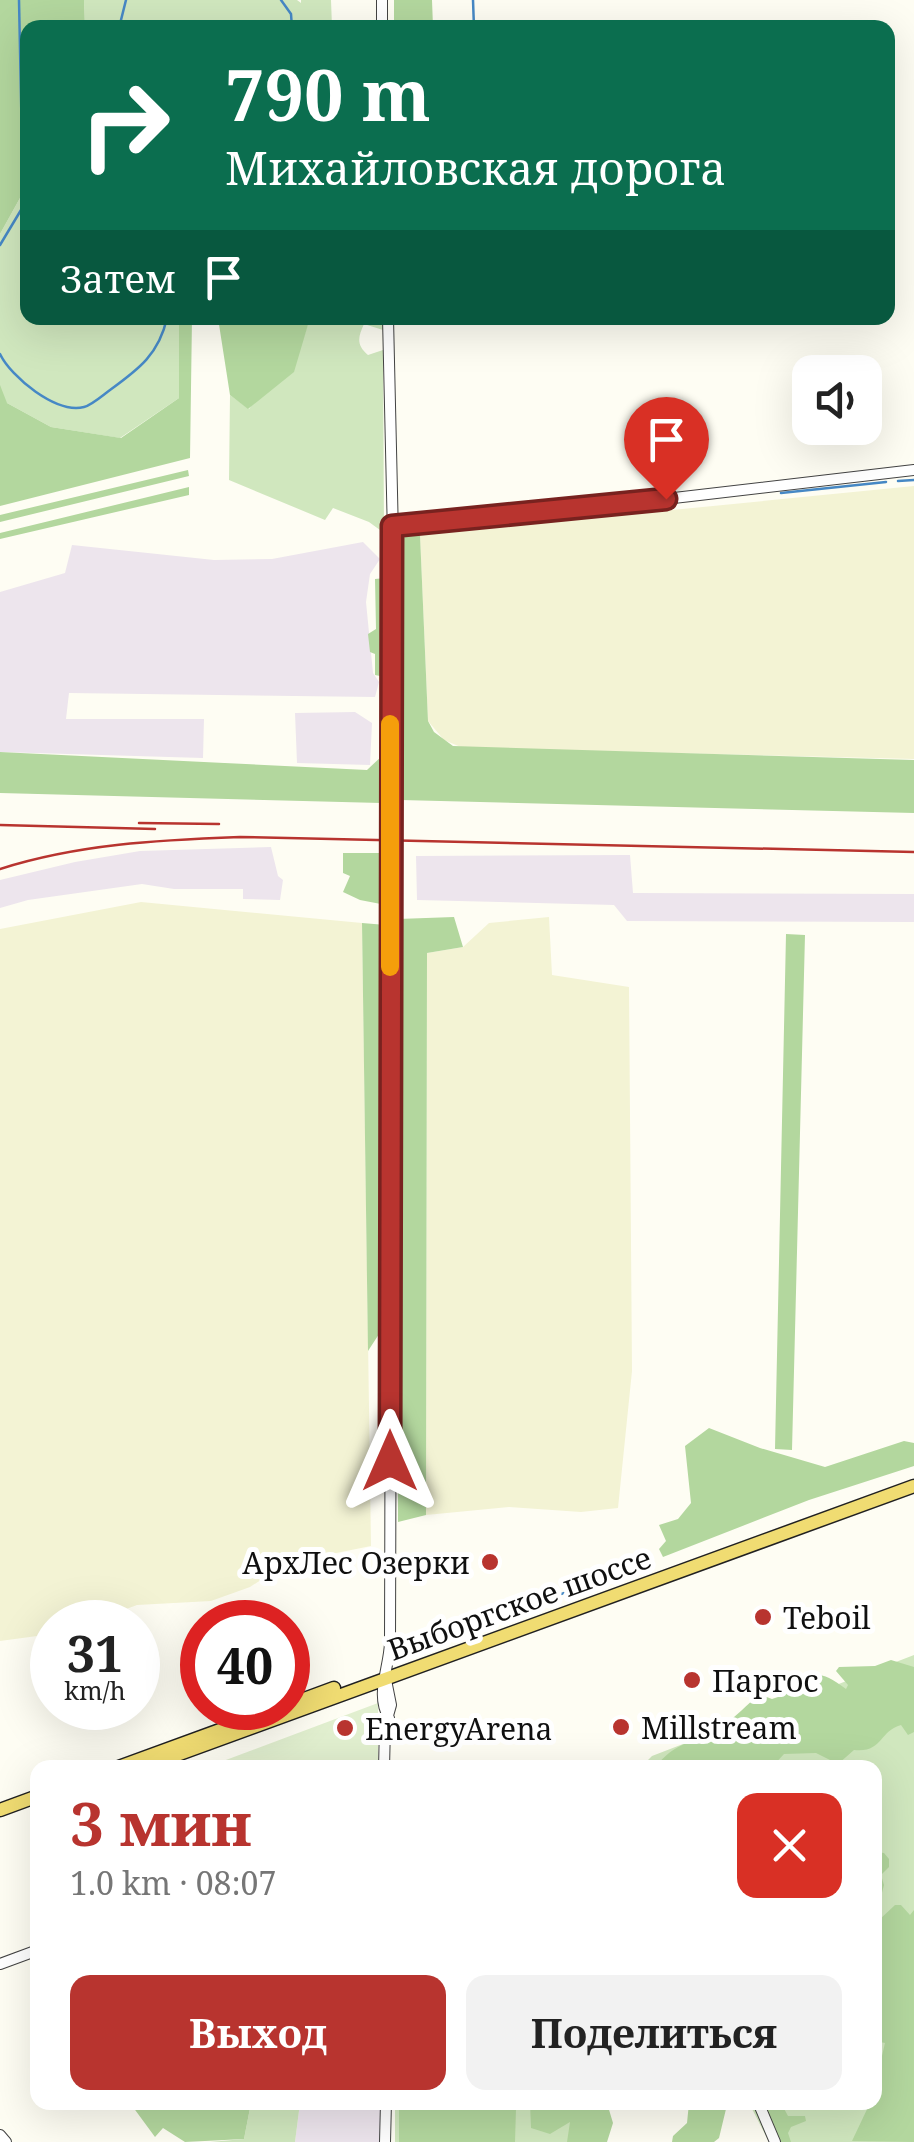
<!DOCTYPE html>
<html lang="ru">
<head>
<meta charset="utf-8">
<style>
	:root { --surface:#fff; --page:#f2f2f2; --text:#222; --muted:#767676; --accent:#b8342f }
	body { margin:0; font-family:"Noto Serif",serif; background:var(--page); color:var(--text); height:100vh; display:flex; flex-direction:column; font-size:38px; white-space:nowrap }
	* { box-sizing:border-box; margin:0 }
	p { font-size:32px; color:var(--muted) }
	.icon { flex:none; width:55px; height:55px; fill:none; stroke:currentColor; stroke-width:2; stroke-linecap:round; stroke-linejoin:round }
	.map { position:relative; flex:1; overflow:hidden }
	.panel { position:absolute; left:30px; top:1760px; width:852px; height:350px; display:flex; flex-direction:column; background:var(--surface); border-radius:20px; box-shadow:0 10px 40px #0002 }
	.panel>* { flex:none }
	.banner { position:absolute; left:20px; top:20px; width:875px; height:305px; border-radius:20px; box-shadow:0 10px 40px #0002; background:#0b6e4f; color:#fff; overflow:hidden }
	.fabs { position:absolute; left:792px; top:355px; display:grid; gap:20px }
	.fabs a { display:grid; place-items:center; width:90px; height:90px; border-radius:20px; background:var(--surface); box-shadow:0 10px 40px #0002; font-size:50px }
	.speed { position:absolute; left:30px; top:1600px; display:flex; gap:20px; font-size:50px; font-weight:700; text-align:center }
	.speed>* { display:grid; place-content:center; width:130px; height:130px; border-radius:50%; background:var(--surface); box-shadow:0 10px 40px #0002; line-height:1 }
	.speed small { font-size:25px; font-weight:400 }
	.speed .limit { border:15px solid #d22; background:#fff; color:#111 }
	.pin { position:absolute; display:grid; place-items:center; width:85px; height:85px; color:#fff; margin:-102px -42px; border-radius:50% 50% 50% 0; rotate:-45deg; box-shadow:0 0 10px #0007 }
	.pin .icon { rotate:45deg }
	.me { position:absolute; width:110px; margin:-55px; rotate:0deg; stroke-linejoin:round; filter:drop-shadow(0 0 8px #0008) }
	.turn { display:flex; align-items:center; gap:35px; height:210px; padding:0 40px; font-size:45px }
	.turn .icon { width:130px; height:130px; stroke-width:2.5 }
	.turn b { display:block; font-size:70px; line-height:85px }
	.then { display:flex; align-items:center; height:95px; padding:0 40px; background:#0003; gap:20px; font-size:38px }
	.round { display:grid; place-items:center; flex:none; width:105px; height:105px; border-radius:20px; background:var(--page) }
	.overview { display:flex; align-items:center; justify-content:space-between; height:170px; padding:0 40px }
	h1 { font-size:60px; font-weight:700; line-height:75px; color:var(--accent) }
	.cta { display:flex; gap:20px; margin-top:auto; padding:20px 40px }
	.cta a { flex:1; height:115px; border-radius:20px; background:var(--accent); color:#fff; font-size:40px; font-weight:700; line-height:115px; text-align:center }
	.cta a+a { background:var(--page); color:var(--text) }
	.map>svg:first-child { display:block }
</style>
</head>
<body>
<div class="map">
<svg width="914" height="2142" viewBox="0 0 914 2142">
	<rect width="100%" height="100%" fill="#fefdf3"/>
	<path fill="#ede5ed" d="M 363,542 L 380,559 L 370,574 L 366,602 L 373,673 L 379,682 L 375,697 L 69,693 L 66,719 L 204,719 L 203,758 L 0,752 L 0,592 L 65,573 L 72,545 L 214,560 L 272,559 Z
		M 355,712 L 372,723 L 370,765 L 297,763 L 295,713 Z
		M 271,847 L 278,876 L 283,880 L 280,900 L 243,899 L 243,889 L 174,889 L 142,884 L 28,900 L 0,908 L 0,880 L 75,862 L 140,851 Z
		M 630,855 L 633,893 L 914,894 L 914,922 L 627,921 L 614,905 L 417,900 L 416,856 Z
		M 300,2103 L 383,2103 L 381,2142 L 295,2142 Z"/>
	<path fill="#f3f3d4" d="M 914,486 L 914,759 L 463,748 L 444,740 L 428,721 L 420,535 Z
		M 141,902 L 362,923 L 371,1546 L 287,1563 L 250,1587 L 211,1601 L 137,1605 L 91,1622 L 52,1622 L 52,1634 L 0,1641 L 0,929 Z
		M 549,917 L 552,975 L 629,987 L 632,1371 L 618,1508 L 581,1512 L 509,1507 L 426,1515 L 427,953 L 463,947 L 489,923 Z"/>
	<path fill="#d0e7be" d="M 84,0 L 297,0 L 301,3 L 301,0 L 331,0 L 332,27 L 85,27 Z
		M 27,126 L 28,318 L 179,318 L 179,398 L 120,438 L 51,427 L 7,403 L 0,410 L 0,234 L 20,198 Z
		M 310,318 L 383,318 L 383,330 L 364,324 C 358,337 356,345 368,355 L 383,350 L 384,533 L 369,522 L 333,508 L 325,520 L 229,480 L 230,395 L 249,409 L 304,336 Z
		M 914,1655 L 914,2142 L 769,2142 L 749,2103 L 875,2102 L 875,1768 L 640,1768 L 652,1756 Z
		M 251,2103 L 300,2103 L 295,2142 L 210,2142 L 244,2139 Z
		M 395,2103 L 595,2103 L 602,2142 L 395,2142 Z"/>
	<path fill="#b3d79e" d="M 0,0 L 84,0 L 85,27 L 28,28 L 28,126 L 20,198 L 0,234 Z
		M 394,0 L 432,0 L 433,27 L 394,27 Z
		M 179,318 L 192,318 L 190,458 L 0,506 L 0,385 L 7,403 L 51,427 L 121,438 L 179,398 Z
		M 218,318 L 310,318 L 294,372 L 248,409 L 230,395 Z
		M 188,470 L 189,476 L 0,522 L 0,515 Z
		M 189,487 L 189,495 L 0,539 L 0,533 Z
		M 420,535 L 428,721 L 434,732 L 453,746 L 914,760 L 914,813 L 401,800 L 404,536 Z
		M 385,578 L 385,677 L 375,675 L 375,654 L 370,652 L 368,634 L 376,629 L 375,579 Z
		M 0,752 L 367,770 L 384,754 L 381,803 L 0,793 Z
		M 343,853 L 385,853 L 386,905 L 360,900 L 343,892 L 350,876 L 343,873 Z
		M 454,917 L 463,947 L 427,953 L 426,1515 L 398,1522 L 398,919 Z
		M 362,923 L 386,925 L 381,1331 L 368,1351 Z
		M 786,934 L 805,935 L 792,1450 L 775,1449 Z
		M 709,1428 L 760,1448 L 825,1467 L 904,1441 L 914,1443 L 914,1466 L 809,1500 L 663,1557 L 659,1549 L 666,1541 L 659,1525 L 678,1519 L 691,1503 L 685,1446 Z
		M 891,1660 L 914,1667 L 914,1732 L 908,1735 L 901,1725 C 879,1731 883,1753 854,1750 L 838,1764 L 816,1753 L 784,1754 L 772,1767 L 656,1767 C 671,1744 699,1740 722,1726 C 736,1717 747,1705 759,1694 L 772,1699 L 781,1696 L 789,1681 C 816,1672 822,1671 846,1689 L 848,1685 L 836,1671 L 839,1667 L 875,1666 Z
		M 877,1852 L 884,1853 L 889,1859 L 889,1867 L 881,1875 L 884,1885 L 876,1916 L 878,1921 L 895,1905 L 901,1905 L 910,1915 L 914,1910 L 914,2142 L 852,2141 L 870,2103 L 875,2102 L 875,2086 L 885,2043 L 875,2041 L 875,1853 Z
		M 130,2103 L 251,2103 L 244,2139 L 185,2142 L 163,2128 L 155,2137 Z
		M 399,2103 L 519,2103 L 516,2109 L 515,2142 L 399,2142 Z
		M 530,2103 L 607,2103 L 613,2123 L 607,2142 L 567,2142 L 570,2122 L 550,2134 L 531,2128 Z
		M 689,2103 L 781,2103 L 788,2116 L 805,2116 L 806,2121 L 791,2127 L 788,2133 L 791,2142 L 770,2142 L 752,2105 L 726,2109 L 719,2138 L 714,2142 L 672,2142 L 673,2136 L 687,2123 Z"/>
	<path fill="#e1efcf" d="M 378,1703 L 378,1767 L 207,1767 Z"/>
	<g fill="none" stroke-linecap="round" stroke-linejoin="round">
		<path stroke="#4688c5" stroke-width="2.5" d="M 19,0 L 22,145
			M 281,0 L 291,14 L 292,28
			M 473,0 L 474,28
			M 119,28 L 126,0
			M 0,245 L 24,205 L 28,190
			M 0,354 C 11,377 56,414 84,407 C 92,405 103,395 110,390 C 139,369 159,354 167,318
			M 898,481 L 914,480
			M 781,493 L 886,482
			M 436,1637 L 640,1567"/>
		<g stroke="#434343" stroke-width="12">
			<path id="minor" d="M 382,0 L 382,28
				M 388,318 L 393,536 L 390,1643 C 389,1669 375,1695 389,1718
				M 392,526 L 631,503 L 914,470
				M 384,1768 L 385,1726 L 391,1705 L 386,1680
				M 0,1964 L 38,1950
				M 758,2102 L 775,2142
				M 0,2135 L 6,2142
				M 385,2142 L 386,2102"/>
		</g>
		<g stroke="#212121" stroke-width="15">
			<path id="major" d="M 288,1705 L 334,1688
				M 116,1768 L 280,1708
				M 141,1768 L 914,1486
				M 0,1810 L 38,1796"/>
		</g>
		<use href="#minor" stroke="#fff" stroke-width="10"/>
		<use href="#major" stroke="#f0dc72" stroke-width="12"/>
		<path stroke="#b8342f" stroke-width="2.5" d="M 139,823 L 219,824
			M 0,825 L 155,829
			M 0,869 C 78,844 159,840 240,837 L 914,852"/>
	</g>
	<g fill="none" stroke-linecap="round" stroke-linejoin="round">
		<g stroke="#78221f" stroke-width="25">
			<path id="route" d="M 390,1461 L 392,526 L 666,499"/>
		</g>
		<use href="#route" stroke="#b8342f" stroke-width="18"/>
		<path stroke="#f59e0b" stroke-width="18" d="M 390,967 L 390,724"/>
	</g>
	<g fill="#b8342f" stroke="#fff" stroke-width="4">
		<circle cx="490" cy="1562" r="10"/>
		<circle cx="763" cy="1617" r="10"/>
		<circle cx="692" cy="1680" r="10"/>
		<circle cx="621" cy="1727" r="10"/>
		<circle cx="345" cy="1728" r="10"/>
	</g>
	<g text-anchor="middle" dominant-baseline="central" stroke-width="10" stroke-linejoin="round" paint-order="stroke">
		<g font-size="30" fill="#101010" stroke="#fff" text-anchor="start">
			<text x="470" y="1562" text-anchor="end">АрхЛес Озерки</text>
			<text x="783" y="1617">Teboil</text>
			<text x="712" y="1680">Паргос</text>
			<text x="641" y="1727">Millstream</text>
			<text x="365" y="1728">EnergyArena</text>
		</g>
		<g font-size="30" fill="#101010" stroke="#fff">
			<text transform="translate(519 1603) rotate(-20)">Выборгское шоссе</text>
		</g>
	</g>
</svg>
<div class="fabs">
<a><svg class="icon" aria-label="sound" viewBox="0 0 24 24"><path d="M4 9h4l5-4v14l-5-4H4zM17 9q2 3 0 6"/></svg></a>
</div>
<div class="speed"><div>31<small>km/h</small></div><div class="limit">40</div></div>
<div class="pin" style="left:666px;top:499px;background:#d93025"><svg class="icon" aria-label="arrive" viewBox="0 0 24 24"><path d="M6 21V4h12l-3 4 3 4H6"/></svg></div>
<svg class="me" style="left:390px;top:1461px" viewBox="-20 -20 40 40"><path d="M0-17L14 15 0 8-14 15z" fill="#b8342f" stroke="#fff" stroke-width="4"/></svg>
<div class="banner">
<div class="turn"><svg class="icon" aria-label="right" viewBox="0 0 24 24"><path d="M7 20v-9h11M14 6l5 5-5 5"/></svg><div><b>790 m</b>Михайловская дорога</div></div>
<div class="then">Затем<svg class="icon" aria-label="arrive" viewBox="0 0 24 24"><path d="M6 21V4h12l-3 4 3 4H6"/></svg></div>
</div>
<section class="panel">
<div class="overview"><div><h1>3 мин</h1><p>1.0 km · 08:07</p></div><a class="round" style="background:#d93025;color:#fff"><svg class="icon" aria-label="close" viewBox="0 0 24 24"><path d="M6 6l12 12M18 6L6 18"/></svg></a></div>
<div class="cta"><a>Выход</a><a>Поделиться</a></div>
</section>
</div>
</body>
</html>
